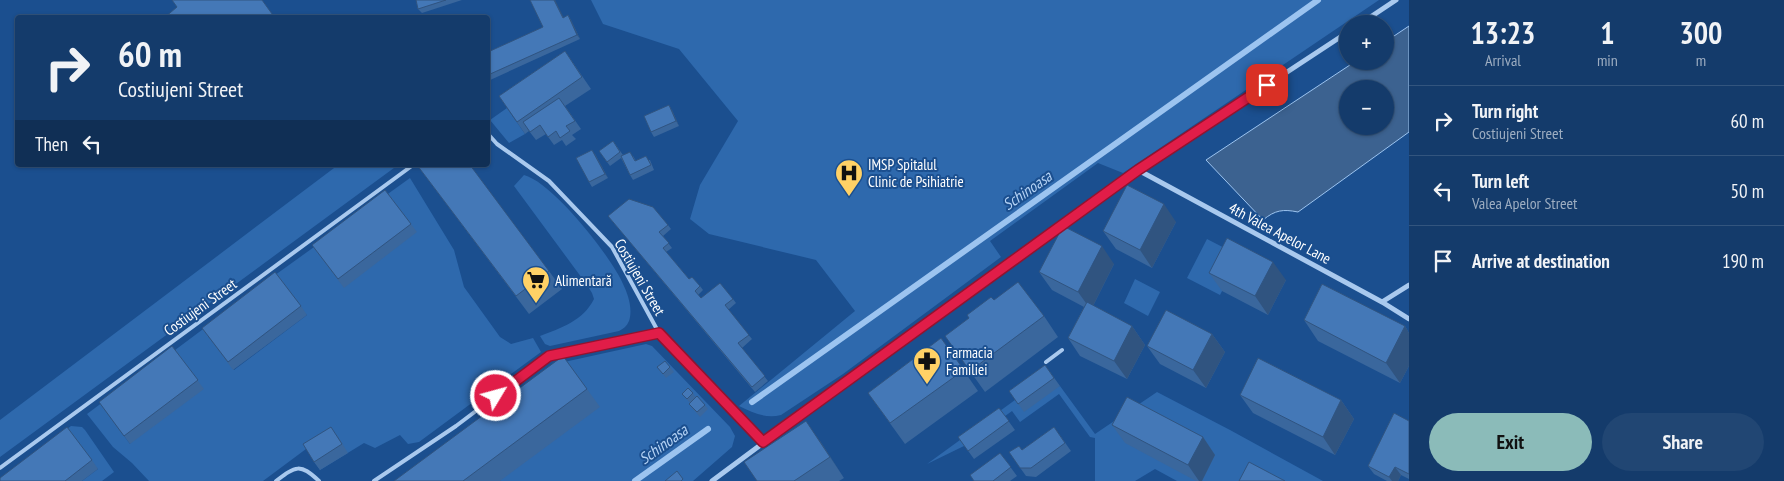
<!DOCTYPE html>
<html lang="en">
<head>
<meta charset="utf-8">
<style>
	:root { --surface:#143b6b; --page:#214673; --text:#f1f3f6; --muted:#9dadc1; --line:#33557e; --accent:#8bbbb9 }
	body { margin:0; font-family:"PT Sans Narrow",sans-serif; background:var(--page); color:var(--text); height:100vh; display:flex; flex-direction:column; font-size:19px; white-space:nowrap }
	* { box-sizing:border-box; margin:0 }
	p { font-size:16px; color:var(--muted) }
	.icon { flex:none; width:28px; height:28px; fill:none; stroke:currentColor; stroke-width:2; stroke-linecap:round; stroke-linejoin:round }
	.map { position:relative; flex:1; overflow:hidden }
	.side { display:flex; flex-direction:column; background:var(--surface); width:375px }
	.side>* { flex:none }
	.top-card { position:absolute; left:15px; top:15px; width:475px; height:152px; border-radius:5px; box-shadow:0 1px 4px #0004,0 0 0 1px var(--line); background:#143b6b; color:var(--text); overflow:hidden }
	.buttons { position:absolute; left:1339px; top:15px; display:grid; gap:10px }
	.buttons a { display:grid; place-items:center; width:55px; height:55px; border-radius:50%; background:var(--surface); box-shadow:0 1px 4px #0004,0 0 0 1px var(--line); font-size:25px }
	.pin { position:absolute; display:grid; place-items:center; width:42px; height:42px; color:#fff; margin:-21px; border-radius:10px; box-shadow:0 2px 8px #0006 }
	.me { position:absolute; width:55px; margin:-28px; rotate:53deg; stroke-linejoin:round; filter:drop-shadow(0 0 4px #0008) }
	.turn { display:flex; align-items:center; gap:18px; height:105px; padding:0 20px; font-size:22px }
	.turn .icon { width:65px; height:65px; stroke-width:2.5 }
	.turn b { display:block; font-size:35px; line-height:42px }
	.then { display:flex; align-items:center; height:48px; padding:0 20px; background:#0003; gap:10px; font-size:19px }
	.eta { display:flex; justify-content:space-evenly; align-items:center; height:85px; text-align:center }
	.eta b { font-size:30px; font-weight:700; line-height:35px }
	.action { display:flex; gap:10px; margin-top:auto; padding:10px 20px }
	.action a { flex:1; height:58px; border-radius:30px; background:var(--accent); color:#111; font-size:20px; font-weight:700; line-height:58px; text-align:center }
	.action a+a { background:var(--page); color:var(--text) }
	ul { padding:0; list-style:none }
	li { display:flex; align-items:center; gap:15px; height:70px; padding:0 20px; border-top:1px solid var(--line) }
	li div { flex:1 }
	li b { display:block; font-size:19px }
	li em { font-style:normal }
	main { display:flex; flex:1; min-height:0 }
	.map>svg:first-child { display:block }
</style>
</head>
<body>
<main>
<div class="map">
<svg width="1409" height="481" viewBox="0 0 1409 481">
	<rect width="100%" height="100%" fill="#1b4f8f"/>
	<path fill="#2e69ad" d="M 591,0 L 1379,0 L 1123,173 L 1098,163 L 990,241 L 1001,257 L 843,374 L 781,415 C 766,419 753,413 739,406 L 855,311 L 816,260 L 709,234 L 690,219 L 700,185 L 738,121 L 679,49 L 603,24 Z
		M 507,108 L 525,134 L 509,143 L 490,120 Z
		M 338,165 L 398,165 L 0,457 L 0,420 Z
		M 524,175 C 552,182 611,256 623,284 C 628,294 633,309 629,321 C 627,326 623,329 619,331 L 550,346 L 545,344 L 540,336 C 561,328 583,321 594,299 L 592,293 L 587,285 L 514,186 Z
		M 410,178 L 454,250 L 464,287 L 500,337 L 511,344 L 533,338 L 541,352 L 419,442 L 408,444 L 400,435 L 375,448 L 364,443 L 320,470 L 306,449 L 263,481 L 149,481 L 132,463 L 113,447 L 87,414 L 115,393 L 105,410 L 130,444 L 159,362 L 222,315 L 208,336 L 234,370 L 307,315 L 264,283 Z
		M 1207,239 L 1240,256 L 1220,295 L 1187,278 Z
		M 1135,279 L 1160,292 L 1148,316 L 1124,303 Z
		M 646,344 L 652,346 L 730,427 L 735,436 L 732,447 L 693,481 L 500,481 L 555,364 Z
		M 1060,386 L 1095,434 L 1157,392 L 1230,430 L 1323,481 L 1177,481 L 1155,469 L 1135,481 L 1095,481 L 1095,438 L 1090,437 L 1059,394 L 1020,422 L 1012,411 L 964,446 L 927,464 L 1015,400 Z
		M 71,426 L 82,427 L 85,430 L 114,472 L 102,481 L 82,481 L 98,469 L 55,438 Z"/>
	<path fill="#3c6290" stroke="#9cc4f0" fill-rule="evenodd" d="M 1409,26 L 1409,132 L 1298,212 C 1283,209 1275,210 1263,220 L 1206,160 L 1356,61 L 1385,61 L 1385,42 ZM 1348,89 L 1385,89 L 1385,126 L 1348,126 Z"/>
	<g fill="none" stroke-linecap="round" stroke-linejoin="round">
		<path stroke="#9cc4f0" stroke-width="6" d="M 752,402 L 1318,0
			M 635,481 L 708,429"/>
		<path stroke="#a9c9ee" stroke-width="4" d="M 488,134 L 497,144 L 549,181 L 612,247 L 659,333 L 763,442
			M 1046,362 L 1062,350
			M 0,468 L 413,165
			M 276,481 C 296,466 300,463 319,481
			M 374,481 L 456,426 L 549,356 L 659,333"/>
		<path stroke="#a9c9ee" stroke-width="5" d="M 1360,24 L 1396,0
			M 1138,170 L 1382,302 L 1409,319
			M 1382,302 L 1409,285
			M 712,481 L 849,379 L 1138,170 L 1348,32"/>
	</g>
	<path fill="#3a679d" d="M 416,0 L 462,0 L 422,13 L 418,9 Z
		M 530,0 L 555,0 L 563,18 L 568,15 L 571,20 L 580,39 L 488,81 L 488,52 L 543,27 Z
		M 565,51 L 591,89 L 565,106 L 581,129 L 572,135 L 576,139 L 566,146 L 562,140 L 554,145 L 546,134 L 536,140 L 529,131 L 525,134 L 499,96 Z
		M 672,110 L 679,126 L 654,137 L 651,132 Z
		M 613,141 L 623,155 L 633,156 L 636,161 L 650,160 L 654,170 L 633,180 L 630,175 L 621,158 L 610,166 L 599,151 Z
		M 595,154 L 608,178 L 592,187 L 589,182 Z
		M 417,165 L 549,271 L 562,289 L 529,314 Z
		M 385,190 L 417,232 L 344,288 L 312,245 Z
		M 608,216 L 668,225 L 671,229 L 663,236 L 672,248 L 666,252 L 689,279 L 700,286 L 703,290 L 698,295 L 701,298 L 733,299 L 736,303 L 728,310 L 752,339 L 742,348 L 768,381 L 755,392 Z
		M 1176,222 L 1152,268 L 1116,249 L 1103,231 Z
		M 1114,264 L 1093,306 L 1132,326 L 1145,345 L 1127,379 L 1080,356 L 1068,338 L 1084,307 L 1052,290 L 1039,272 Z
		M 1209,273 L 1286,280 L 1268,315 L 1222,291 Z
		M 994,300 L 1044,316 L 1058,337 L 985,392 L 945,336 Z
		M 301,306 L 307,315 L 233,370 L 208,336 Z
		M 1304,320 L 1405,326 L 1409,333 L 1409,366 L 1400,383 L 1318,341 Z
		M 1212,334 L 1225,352 L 1206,388 L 1160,364 L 1147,346 Z
		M 941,338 L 978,391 L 905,444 L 868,393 Z
		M 172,346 L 204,389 L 130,444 L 99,402 Z
		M 1045,365 L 1060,386 L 1024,412 L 1009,391 Z
		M 657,367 L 670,367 L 674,372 L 666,378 Z
		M 587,389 L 600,407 L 500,481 L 394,481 Z
		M 693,393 L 696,398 L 705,405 L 708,409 L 700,417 L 692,408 L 689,404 L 690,403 L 682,394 Z
		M 1240,395 L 1341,400 L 1354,419 L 1335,455 L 1253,413 Z
		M 999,408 L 1015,430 L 974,459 L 958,437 Z
		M 1409,421 L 1409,479 L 1401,475 L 1398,481 L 1387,481 L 1374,474 L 1368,466 Z
		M 1112,425 L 1203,437 L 1215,455 L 1202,481 L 1196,481 L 1125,443 Z
		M 1054,427 L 1071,451 L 1036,477 L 1026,476 L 1009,452 L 1022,450 Z
		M 337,435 L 348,453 L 320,470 L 314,462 Z
		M 820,441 L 844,478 L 839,481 L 757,481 Z
		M 1000,453 L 1017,476 L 1010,481 L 974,481 Z
		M 92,460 L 98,469 L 82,481 L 0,481 Z"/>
	<path fill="#305480" d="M 554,0 L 555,0 L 566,22 L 563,18 Z
		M 568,15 L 571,20 L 580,39 L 577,35 Z
		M 669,105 L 672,110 L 679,126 L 676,121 Z
		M 592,150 L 595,154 L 608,178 L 605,174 Z
		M 1164,204 L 1176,222 L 1152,268 L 1140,250 Z
		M 1102,246 L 1114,264 L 1091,310 L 1078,292 Z
		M 1273,262 L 1286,280 L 1268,315 L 1255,296 Z
		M 1132,326 L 1145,345 L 1127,379 L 1114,361 Z
		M 1405,326 L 1409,333 L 1409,366 L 1400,383 L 1386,363 Z
		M 1212,334 L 1225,352 L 1206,388 L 1193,370 Z
		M 1341,400 L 1354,419 L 1335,455 L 1323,437 Z
		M 806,421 L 820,441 L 844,478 Z
		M 1203,437 L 1215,455 L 1202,481 L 1199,481 L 1188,465 Z
		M 1395,467 L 1401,475 L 1398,481 L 1392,481 L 1389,477 Z"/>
	<path fill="#4478b7" stroke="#305480" d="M 172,0 L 262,0 L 275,18 L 164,18 L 177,7 Z
		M 416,0 L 446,0 L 418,9 Z
		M 530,0 L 554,0 L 563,18 L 568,15 L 577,35 L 488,75 L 488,52 L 543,27 Z
		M 565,51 L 582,77 L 517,122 L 499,96 Z
		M 559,98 L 575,121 L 566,126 L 570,131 L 560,138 L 556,131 L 548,137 L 540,125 L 530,132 L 523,122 Z
		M 669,105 L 676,121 L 651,132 L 644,116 Z
		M 613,141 L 620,152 L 607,162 L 599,151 Z
		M 592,150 L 605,174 L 589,182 L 576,158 Z
		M 630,152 L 635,161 L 646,156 L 651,165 L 630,175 L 621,156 Z
		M 417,165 L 470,165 L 549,271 L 516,296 Z
		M 1127,185 L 1164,204 L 1140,250 L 1103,231 Z
		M 385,190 L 411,224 L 338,279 L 312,245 Z
		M 629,199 L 653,207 L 668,225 L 659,232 L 669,243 L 663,248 L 689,279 L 692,277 L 700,286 L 695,291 L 701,298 L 720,283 L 733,299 L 725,305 L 749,335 L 738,343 L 765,376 L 752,387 L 608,216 Z
		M 1063,226 L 1102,246 L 1078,292 L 1039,272 Z
		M 1227,238 L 1273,262 L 1255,296 L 1209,273 Z
		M 275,272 L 301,306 L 228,362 L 202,328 Z
		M 1018,282 L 1044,316 L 970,371 L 945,336 L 969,318 L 967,315 L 991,297 L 994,300 Z
		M 1322,284 L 1405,326 L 1386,363 L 1304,320 Z
		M 1087,302 L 1132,326 L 1114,361 L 1068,338 Z
		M 1166,310 L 1212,334 L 1193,370 L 1147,346 Z
		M 941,338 L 964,370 L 890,423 L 868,393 Z
		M 172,346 L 198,380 L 124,436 L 99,402 Z
		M 563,356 L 587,389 L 463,481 L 394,481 Z
		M 1258,358 L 1341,400 L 1323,437 L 1240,395 Z
		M 665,361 L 670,367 L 663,374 L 657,367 Z
		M 1045,365 L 1054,378 L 1018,404 L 1009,391 Z
		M 688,388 L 693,393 L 687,399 L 682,394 Z
		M 697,396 L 705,405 L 697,412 L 689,404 Z
		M 1127,397 L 1203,437 L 1188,465 L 1112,425 Z
		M 999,408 L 1009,421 L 968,451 L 958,437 Z
		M 1394,413 L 1409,421 L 1409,474 L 1395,467 L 1389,477 L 1368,466 Z
		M 806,421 L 830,457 L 794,481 L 757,481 L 744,462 Z
		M 67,427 L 92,460 L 65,481 L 0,481 L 0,478 Z
		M 331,427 L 342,444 L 314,462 L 303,444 Z
		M 1054,427 L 1065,443 L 1031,468 L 1020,468 L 1009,452 L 1019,446 L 1022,450 Z
		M 1000,453 L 1011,467 L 993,481 L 974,481 L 970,475 Z
		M 1249,462 L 1285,481 L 1239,481 Z
		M 677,471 L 683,479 L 681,481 L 665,481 Z"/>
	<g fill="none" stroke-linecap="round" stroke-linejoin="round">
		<g stroke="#92132f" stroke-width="12">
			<path id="route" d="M 496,396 L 549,356 L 659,333 L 763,442 L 1138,170 L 1267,85"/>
		</g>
		<use href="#route" stroke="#e11d48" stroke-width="9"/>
	</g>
	<defs>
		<g id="hospital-pin" transform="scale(1.4375)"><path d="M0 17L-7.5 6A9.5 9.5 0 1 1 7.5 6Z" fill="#ffd166" stroke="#1b4f8f"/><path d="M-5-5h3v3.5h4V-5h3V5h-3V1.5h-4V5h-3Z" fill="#111"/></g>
		<g id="supermarket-pin" transform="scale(1.4375)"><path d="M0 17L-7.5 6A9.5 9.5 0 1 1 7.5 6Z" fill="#ffd166" stroke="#1b4f8f"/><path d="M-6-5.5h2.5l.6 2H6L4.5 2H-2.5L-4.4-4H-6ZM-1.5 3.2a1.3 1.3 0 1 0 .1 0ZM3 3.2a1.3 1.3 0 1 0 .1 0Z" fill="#111"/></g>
		<g id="pharmacy-pin" transform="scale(1.4375)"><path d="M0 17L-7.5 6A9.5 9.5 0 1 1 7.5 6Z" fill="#ffd166" stroke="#1b4f8f"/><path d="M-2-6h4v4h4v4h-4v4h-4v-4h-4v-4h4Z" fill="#111"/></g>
	</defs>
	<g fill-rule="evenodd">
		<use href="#hospital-pin" x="849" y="173"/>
		<use href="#supermarket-pin" x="536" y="280"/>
		<use href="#pharmacy-pin" x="927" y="361"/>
	</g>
	<g text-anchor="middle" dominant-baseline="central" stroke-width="4" stroke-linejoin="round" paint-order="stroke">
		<g font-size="15" fill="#fff" stroke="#1b4f8f" text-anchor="start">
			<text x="868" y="164">IMSP Spitalul<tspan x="868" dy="17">Clinic de Psihiatrie</tspan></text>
			<text x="555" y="280">Alimentară</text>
			<text x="946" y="352">Farmacia<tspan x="946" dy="17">Familiei</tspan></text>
		</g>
		<g font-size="15" fill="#fff" stroke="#1b4f8f">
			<text transform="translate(1280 233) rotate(28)">4th Valea Apelor Lane</text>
			<text transform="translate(640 277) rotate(60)">Costiujeni Street</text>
			<text transform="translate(200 307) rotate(-36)">Costiujeni Street</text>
		</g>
		<g font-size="16" font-style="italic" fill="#b5d3f5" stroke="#1b4f8f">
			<text transform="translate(1027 190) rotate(-35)">Schinoasa</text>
			<text transform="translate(663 444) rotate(-36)">Schinoasa</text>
		</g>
	</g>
</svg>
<div class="buttons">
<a>+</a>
<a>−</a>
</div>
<div class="pin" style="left:1267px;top:85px;background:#d93025"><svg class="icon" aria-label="arrive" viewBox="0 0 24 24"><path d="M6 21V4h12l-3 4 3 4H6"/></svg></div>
<svg class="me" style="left:496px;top:396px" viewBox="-20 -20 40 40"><circle r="17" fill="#e11d48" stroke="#fff" stroke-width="3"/><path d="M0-11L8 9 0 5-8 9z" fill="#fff"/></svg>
<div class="top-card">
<div class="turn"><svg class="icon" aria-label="right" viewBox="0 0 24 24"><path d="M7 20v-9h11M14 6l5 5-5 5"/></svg><div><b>60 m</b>Costiujeni Street</div></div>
<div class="then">Then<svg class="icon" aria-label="left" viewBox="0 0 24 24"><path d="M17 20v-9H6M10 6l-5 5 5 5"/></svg></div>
</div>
</div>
<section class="side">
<div class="eta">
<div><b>13:23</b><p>Arrival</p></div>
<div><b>1</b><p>min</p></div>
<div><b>300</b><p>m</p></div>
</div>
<ul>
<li><svg class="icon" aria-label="right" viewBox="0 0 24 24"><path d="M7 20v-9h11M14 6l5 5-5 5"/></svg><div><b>Turn right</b><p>Costiujeni Street</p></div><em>60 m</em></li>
<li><svg class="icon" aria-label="left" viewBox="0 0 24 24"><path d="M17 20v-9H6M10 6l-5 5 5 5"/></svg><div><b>Turn left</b><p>Valea Apelor Street</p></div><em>50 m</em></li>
<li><svg class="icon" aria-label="arrive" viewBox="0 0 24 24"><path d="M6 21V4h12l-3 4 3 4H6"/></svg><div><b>Arrive at destination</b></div><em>190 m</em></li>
</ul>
<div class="action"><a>Exit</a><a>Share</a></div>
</section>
</main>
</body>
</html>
